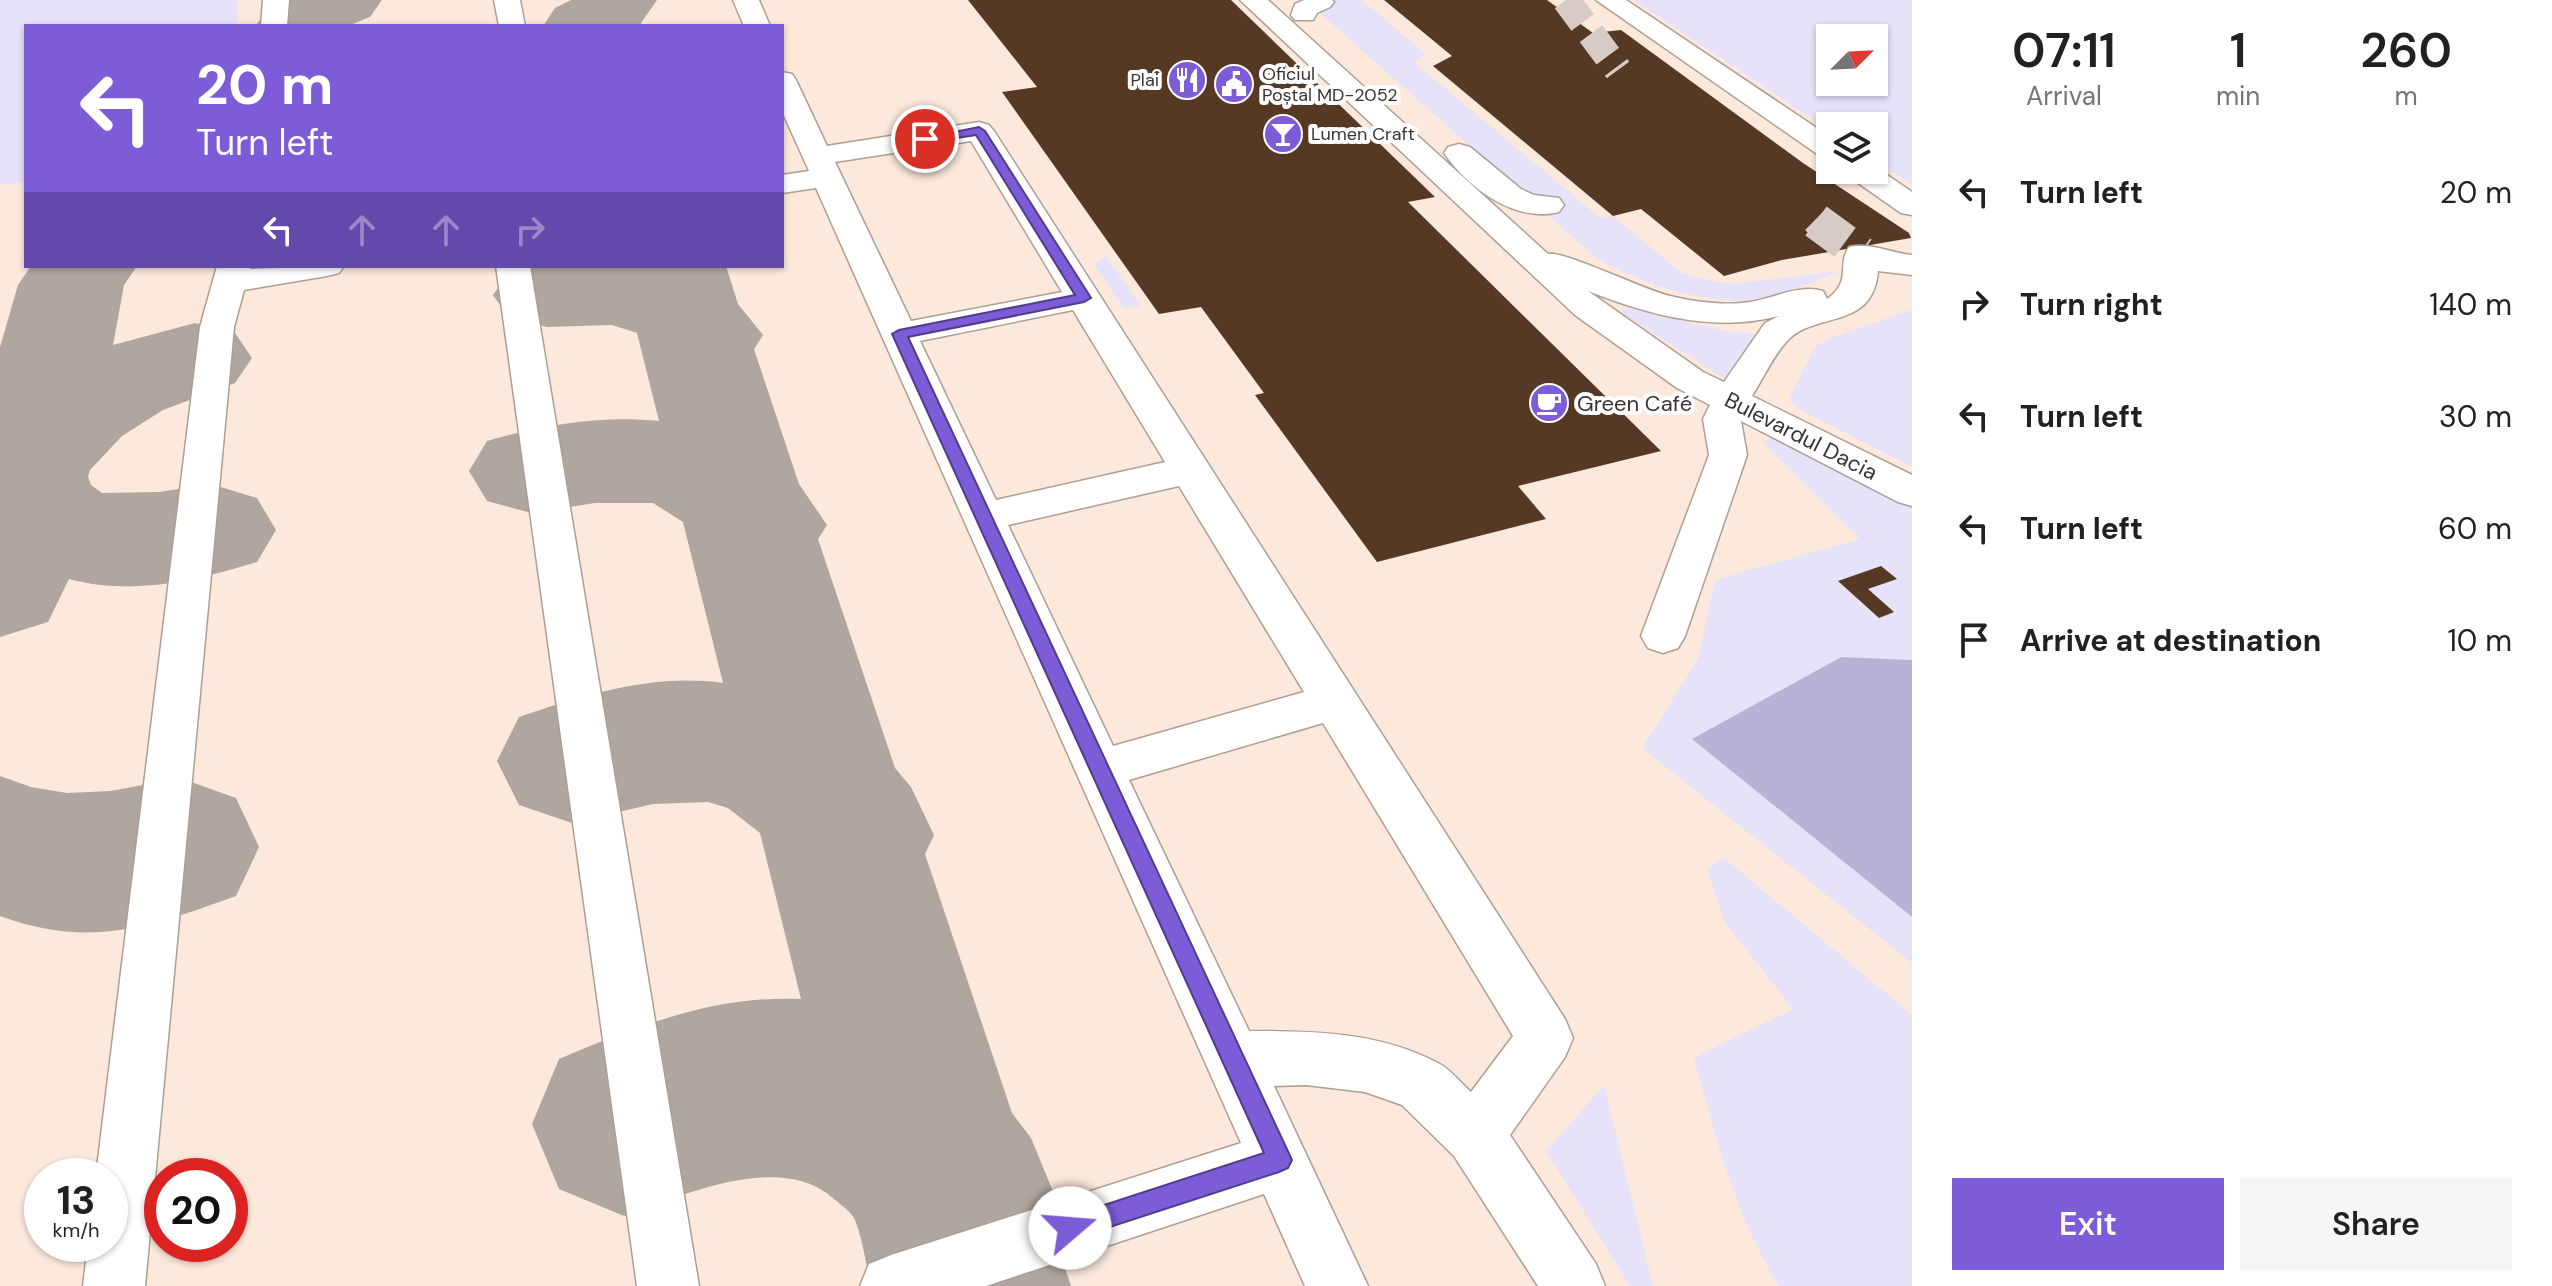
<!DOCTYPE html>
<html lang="en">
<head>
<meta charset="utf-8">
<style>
	:root { --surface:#fff; --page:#f6f6f6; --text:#202124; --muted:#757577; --accent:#7c5cd7 }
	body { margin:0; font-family:"DM Sans",sans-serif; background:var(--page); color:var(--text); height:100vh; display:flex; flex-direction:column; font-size:30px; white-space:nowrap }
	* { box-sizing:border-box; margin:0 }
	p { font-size:26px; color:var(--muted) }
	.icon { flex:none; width:44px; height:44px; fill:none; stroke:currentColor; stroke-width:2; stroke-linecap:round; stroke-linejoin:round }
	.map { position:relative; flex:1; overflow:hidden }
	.side { display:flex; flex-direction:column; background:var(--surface); width:640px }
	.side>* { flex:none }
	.hud { position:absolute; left:24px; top:24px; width:760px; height:244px; border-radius:0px; box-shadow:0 2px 6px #0004; background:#7c5cd7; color:#fff; overflow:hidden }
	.needle { width:52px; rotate:66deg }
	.controls { position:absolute; left:1816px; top:24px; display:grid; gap:16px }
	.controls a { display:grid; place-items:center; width:72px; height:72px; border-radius:0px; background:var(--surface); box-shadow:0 2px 6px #0004; font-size:40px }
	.speed { position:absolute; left:24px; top:1158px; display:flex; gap:16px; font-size:40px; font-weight:700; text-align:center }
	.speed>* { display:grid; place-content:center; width:104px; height:104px; border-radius:50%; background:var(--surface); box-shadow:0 2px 6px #0004; line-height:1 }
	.speed small { font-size:20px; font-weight:400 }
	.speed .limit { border:12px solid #d22; background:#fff; color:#111 }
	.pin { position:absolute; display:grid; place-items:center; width:68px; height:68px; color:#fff; margin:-34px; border:4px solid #fff; border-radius:50%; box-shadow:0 2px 8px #0007 }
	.me { position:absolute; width:88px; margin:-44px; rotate:72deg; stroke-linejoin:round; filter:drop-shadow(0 0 6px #0008) }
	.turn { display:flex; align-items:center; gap:28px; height:168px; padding:0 40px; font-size:36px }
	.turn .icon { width:104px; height:104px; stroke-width:2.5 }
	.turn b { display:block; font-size:56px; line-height:68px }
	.lanes { display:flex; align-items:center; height:76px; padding:0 40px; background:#0003; justify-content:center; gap:40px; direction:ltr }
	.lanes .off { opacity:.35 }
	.eta { display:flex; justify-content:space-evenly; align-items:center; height:136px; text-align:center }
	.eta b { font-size:48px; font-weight:600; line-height:56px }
	.action { display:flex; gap:16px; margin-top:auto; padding:16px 40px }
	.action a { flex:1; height:92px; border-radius:0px; background:var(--accent); color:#fff; font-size:32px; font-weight:600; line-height:92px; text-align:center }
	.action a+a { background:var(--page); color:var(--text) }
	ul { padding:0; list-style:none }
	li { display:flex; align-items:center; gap:24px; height:112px; padding:0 40px }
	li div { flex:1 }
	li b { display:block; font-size:30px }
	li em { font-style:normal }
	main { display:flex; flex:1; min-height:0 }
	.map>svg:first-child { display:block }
</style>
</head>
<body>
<main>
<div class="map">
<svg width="1912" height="1286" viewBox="0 0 1912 1286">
	<rect width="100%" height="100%" fill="#fdf2eb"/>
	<path fill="#fce9dc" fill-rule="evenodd" d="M 0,0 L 1633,0 L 1830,131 L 1830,170 L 1874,170 L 1874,160 L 1912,185 L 1912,309 L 1826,340 L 1814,348 L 1789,398 L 1796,408 L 1912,467 L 1912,660 L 1840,657 L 1692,739 L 1912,917 L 1912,1286 L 0,1286 ZM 26,26 L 782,26 L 782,266 L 26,266 ZM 42,1176 L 110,1176 L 110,1244 L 42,1244 ZM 162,1176 L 230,1176 L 230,1244 L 162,1244 Z"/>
	<path fill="#e5e2fa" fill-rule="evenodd" d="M 0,0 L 238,0 L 237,26 L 26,26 L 26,182 L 0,185 Z
		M 1305,0 L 1362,0 L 1426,54 L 1414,62 L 1600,218 L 1613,216 L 1682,273 L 1710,281 L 1732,284 L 1840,271 C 1817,282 1763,301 1738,301 C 1692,300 1634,281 1595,257 Z
		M 1633,0 L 1912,0 L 1912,185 L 1874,160 L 1874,126 L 1830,126 L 1830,131 ZM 1874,38 L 1874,82 L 1830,82 L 1830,38 Z
		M 1106,256 L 1141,306 L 1123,308 L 1094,264 Z
		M 1626,308 L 1729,332 L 1758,334 L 1734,385 L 1621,312 Z
		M 1912,309 L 1912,467 L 1796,408 L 1789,398 L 1814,348 L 1826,340 Z
		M 1775,437 L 1912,507 L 1912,660 L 1840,657 L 1692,739 L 1912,917 L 1912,963 L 1642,748 L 1698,659 L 1715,580 L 1860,539 L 1762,442 Z
		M 1723,857 L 1912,1015 L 1912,1286 L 1779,1286 C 1736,1218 1715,1135 1694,1058 L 1793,1009 L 1726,924 L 1707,870 Z
		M 1604,1085 L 1653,1286 L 1630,1286 L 1546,1151 Z"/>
	<path fill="#b7b2d6" d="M 1841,657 L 1912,660 L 1912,917 L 1692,739 Z"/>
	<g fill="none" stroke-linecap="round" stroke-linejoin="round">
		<path fill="#b0a6a0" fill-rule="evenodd" d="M 276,0 L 382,0 L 370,17 L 348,26 L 255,26 Z
			M 571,0 L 657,0 L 639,26 L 543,26 L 555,8 Z
			M 31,266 L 137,266 L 124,285 L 113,345 L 195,323 L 235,333 L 252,358 L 235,383 L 163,410 L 122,436 L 90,470 L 88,477 L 91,485 L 102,493 L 159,492 L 211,484 L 257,498 L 276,530 L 257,562 C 195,581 133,596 69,579 L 48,622 L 0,637 L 0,347 L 18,285 Z
			M 534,266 L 726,266 L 738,304 L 763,335 L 754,349 L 799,484 L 827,525 L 818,539 L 895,768 L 911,787 L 934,835 L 925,854 L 1012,1113 L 1031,1138 L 1059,1206 L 1051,1226 L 1071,1286 L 871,1286 C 866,1265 863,1240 855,1220 C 852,1212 841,1205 834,1199 C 781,1150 682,1196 624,1216 L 559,1189 L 532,1124 L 559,1059 C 637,1026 715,995 801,999 L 760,833 L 728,808 L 708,802 L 653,804 L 572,823 L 519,805 L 497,761 L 519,717 C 584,695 653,673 723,683 L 683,522 L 653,503 L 595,503 L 531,513 L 487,501 L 469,471 L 487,441 C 543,425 600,415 659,421 L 637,333 L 612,325 L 547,327 L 509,318 L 493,295 L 509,272 Z
			M 0,776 L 31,787 L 67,793 L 111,791 L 180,778 L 236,798 L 259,847 L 236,896 C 150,927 90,949 0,916 Z"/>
	</g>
	<path fill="#553924" d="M 968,0 L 1231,0 L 1435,197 L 1408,202 L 1661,451 L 1518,486 L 1546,519 L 1377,562 L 1255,395 L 1264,393 L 1201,307 L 1159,314 L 1002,92 L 1037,87 Z
		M 1384,0 L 1547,0 L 1593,33 L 1621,30 L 1803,163 L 1909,233 L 1911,238 L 1782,260 L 1724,276 L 1641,209 L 1613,216 L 1433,66 L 1452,56 Z
		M 1881,566 L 1897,579 L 1868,589 L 1894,612 L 1879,618 L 1838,581 Z"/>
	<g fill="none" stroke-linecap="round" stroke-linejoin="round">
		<path stroke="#d6ccc5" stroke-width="28" stroke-dasharray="28 14" stroke-linecap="butt" d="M 1566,0 L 1618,70
			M 1815,220 L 1818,223"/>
		<path stroke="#d6ccc5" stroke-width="36" stroke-dasharray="36 18" stroke-linecap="butt" d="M 1816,221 L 1861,254"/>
		<g stroke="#ae9e93" stroke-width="3">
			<path id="minor" d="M 263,0 L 289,0 L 287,26 L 261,26 Z
				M 494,0 L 520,0 L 525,26 L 499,26 Z
				M 733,0 L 759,0 L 770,26 L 744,26 Z
				M 1240,0 L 1268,0 L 1548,254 C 1563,250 1644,290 1670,296 C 1695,302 1724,306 1750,302 C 1775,298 1798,284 1823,291 L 1827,299 C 1853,280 1836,266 1849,247 C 1870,242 1891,253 1912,255 L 1912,275 L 1878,271 C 1873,329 1819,312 1790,338 C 1775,352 1763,379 1752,396 L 1912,475 L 1912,506 L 1898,502 L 1741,421 L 1747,455 L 1685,636 L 1678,648 L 1663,653 L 1648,648 L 1641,636 L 1709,455 L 1703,419 L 1710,405 L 1677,388 L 1575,315 ZM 1588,291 C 1649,315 1714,333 1779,316 L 1765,323 L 1724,382 L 1703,372 Z
				M 1304,0 L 1332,0 L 1334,2 L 1330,7 L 1317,13 L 1313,20 L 1295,20 L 1291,15 L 1295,4 Z
				M 1596,0 L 1626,0 L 1830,137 L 1830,159 L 1820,156 Z
				M 782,72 L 792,74 L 796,80 L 827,146 L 979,122 L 989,125 L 994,131 L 1565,1019 L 1573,1038 L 1565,1057 L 1510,1135 L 1596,1264 L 1605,1286 L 1538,1286 L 1454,1156 L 1402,1105 L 1365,1092 L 1306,1085 L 1274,1086 L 1368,1286 L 1305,1286 L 1264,1194 L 986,1286 L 860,1286 L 869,1264 L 891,1255 L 1241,1143 L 816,188 L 782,193 L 782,175 L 809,171 L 782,111 ZM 971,141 L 1062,292 L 911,321 L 835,162 ZM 1073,310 L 1165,462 L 996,500 L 920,341 ZM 1179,486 L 1304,692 L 1113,746 L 1008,525 ZM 1323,723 L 1513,1036 L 1471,1092 C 1461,1083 1450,1069 1438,1063 C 1379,1032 1314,1031 1249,1031 L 1129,780 Z
				M 1459,144 L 1470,147 L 1521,189 L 1534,195 L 1559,198 L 1564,205 L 1559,212 C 1515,223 1468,188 1444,153 L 1448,147 Z
				M 1874,166 L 1912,192 L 1912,215 L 1901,213 L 1848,176 L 1844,170 L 1874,170 Z
				M 217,266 L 251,266 L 250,269 L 344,266 L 339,273 L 327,276 L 244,290 L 234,327 L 145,1286 L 83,1286 L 88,1244 L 110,1244 L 110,1176 L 96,1176 L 200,327 Z
				M 496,266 L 530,266 L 699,1286 L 637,1286 Z"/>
		</g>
		<use href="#minor" fill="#fff" fill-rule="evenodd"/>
	</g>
	<path fill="#7c5cd7" stroke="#513c8c" stroke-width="2" d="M 979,127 L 985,131 L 1091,298 L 1084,302 L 908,337 L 1292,1160 L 1288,1168 L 1279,1172 L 1070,1240 L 1061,1237 L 1058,1228 L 1061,1219 L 1264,1153 L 892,334 L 899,330 L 1075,295 L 976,135 L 925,143 L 919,139 Z"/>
	<defs>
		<g id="restaurant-disc" transform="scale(2)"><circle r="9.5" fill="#7c5cd7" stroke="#fff"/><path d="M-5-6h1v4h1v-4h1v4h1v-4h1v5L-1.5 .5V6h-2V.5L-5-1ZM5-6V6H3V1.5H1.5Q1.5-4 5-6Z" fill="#fff"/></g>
		<g id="civic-disc" transform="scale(2)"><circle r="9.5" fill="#7c5cd7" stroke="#fff"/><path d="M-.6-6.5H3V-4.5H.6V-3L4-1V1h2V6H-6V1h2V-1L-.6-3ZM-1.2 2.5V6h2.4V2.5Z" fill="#fff"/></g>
		<g id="bar-disc" transform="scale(2)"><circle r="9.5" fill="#7c5cd7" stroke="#fff"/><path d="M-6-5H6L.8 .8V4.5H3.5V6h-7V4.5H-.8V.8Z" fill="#fff"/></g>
		<g id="cafe-disc" transform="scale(2)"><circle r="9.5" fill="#7c5cd7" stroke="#fff"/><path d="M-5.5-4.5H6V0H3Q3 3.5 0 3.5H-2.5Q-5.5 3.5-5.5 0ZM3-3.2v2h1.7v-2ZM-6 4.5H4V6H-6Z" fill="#fff"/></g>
	</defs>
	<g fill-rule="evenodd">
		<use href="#restaurant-disc" x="1187" y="80"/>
		<use href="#civic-disc" x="1234" y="84"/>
		<use href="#bar-disc" x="1283" y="134"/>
		<use href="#cafe-disc" x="1549" y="403"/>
	</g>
	<g text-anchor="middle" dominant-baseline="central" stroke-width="8" stroke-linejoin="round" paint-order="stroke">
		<g font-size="18" fill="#3a332f" stroke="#fff" text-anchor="start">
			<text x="1262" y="74">Oficiul<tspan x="1262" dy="21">Poștal MD-2052</tspan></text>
			<text x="1159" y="80" text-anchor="end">Plai</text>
			<text x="1311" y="134">Lumen Craft</text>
		</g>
		<g font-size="22" fill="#3a332f" stroke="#fff" text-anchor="start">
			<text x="1577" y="403">Green Café</text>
		</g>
		<g font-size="22" fill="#3a332f" stroke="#fff">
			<text transform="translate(1801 436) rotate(27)">Bulevardul Dacia</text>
		</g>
	</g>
</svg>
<div class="controls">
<a><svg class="needle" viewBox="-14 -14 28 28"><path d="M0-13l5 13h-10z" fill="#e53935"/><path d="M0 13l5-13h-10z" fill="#757577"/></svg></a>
<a><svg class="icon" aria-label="layers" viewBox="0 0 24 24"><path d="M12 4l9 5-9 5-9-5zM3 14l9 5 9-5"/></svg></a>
</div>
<div class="speed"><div>13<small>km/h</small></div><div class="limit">20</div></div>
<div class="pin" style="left:925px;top:139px;background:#d93025"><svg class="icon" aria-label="arrive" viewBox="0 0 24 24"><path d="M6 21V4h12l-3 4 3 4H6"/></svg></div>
<svg class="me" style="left:1070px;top:1228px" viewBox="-20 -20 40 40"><circle r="19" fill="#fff"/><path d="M0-13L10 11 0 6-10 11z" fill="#7c5cd7"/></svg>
<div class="hud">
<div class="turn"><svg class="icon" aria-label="left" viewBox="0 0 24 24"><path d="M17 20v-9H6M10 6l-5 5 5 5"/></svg><div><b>20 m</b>Turn left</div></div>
<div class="lanes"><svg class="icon" aria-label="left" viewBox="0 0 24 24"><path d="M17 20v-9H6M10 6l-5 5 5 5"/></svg><svg class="icon off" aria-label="ahead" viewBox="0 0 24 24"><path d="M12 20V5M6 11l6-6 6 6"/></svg><svg class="icon off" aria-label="ahead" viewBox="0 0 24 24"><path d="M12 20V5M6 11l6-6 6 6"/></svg><svg class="icon off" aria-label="right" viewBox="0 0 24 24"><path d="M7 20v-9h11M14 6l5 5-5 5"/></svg></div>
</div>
</div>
<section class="side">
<div class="eta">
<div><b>07:11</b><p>Arrival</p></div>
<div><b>1</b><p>min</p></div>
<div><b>260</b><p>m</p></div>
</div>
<ul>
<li><svg class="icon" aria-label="left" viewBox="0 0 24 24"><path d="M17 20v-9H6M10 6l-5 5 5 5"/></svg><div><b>Turn left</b></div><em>20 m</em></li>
<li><svg class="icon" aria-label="right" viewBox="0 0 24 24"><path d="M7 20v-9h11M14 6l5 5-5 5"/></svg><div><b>Turn right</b></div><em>140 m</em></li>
<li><svg class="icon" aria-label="left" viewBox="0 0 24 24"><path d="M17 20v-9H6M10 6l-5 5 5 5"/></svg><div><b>Turn left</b></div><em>30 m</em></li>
<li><svg class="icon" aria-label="left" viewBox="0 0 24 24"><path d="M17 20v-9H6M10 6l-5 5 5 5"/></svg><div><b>Turn left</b></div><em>60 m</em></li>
<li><svg class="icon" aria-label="arrive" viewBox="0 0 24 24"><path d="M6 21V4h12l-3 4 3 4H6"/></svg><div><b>Arrive at destination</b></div><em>10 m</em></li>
</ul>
<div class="action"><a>Exit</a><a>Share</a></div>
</section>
</main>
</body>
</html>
